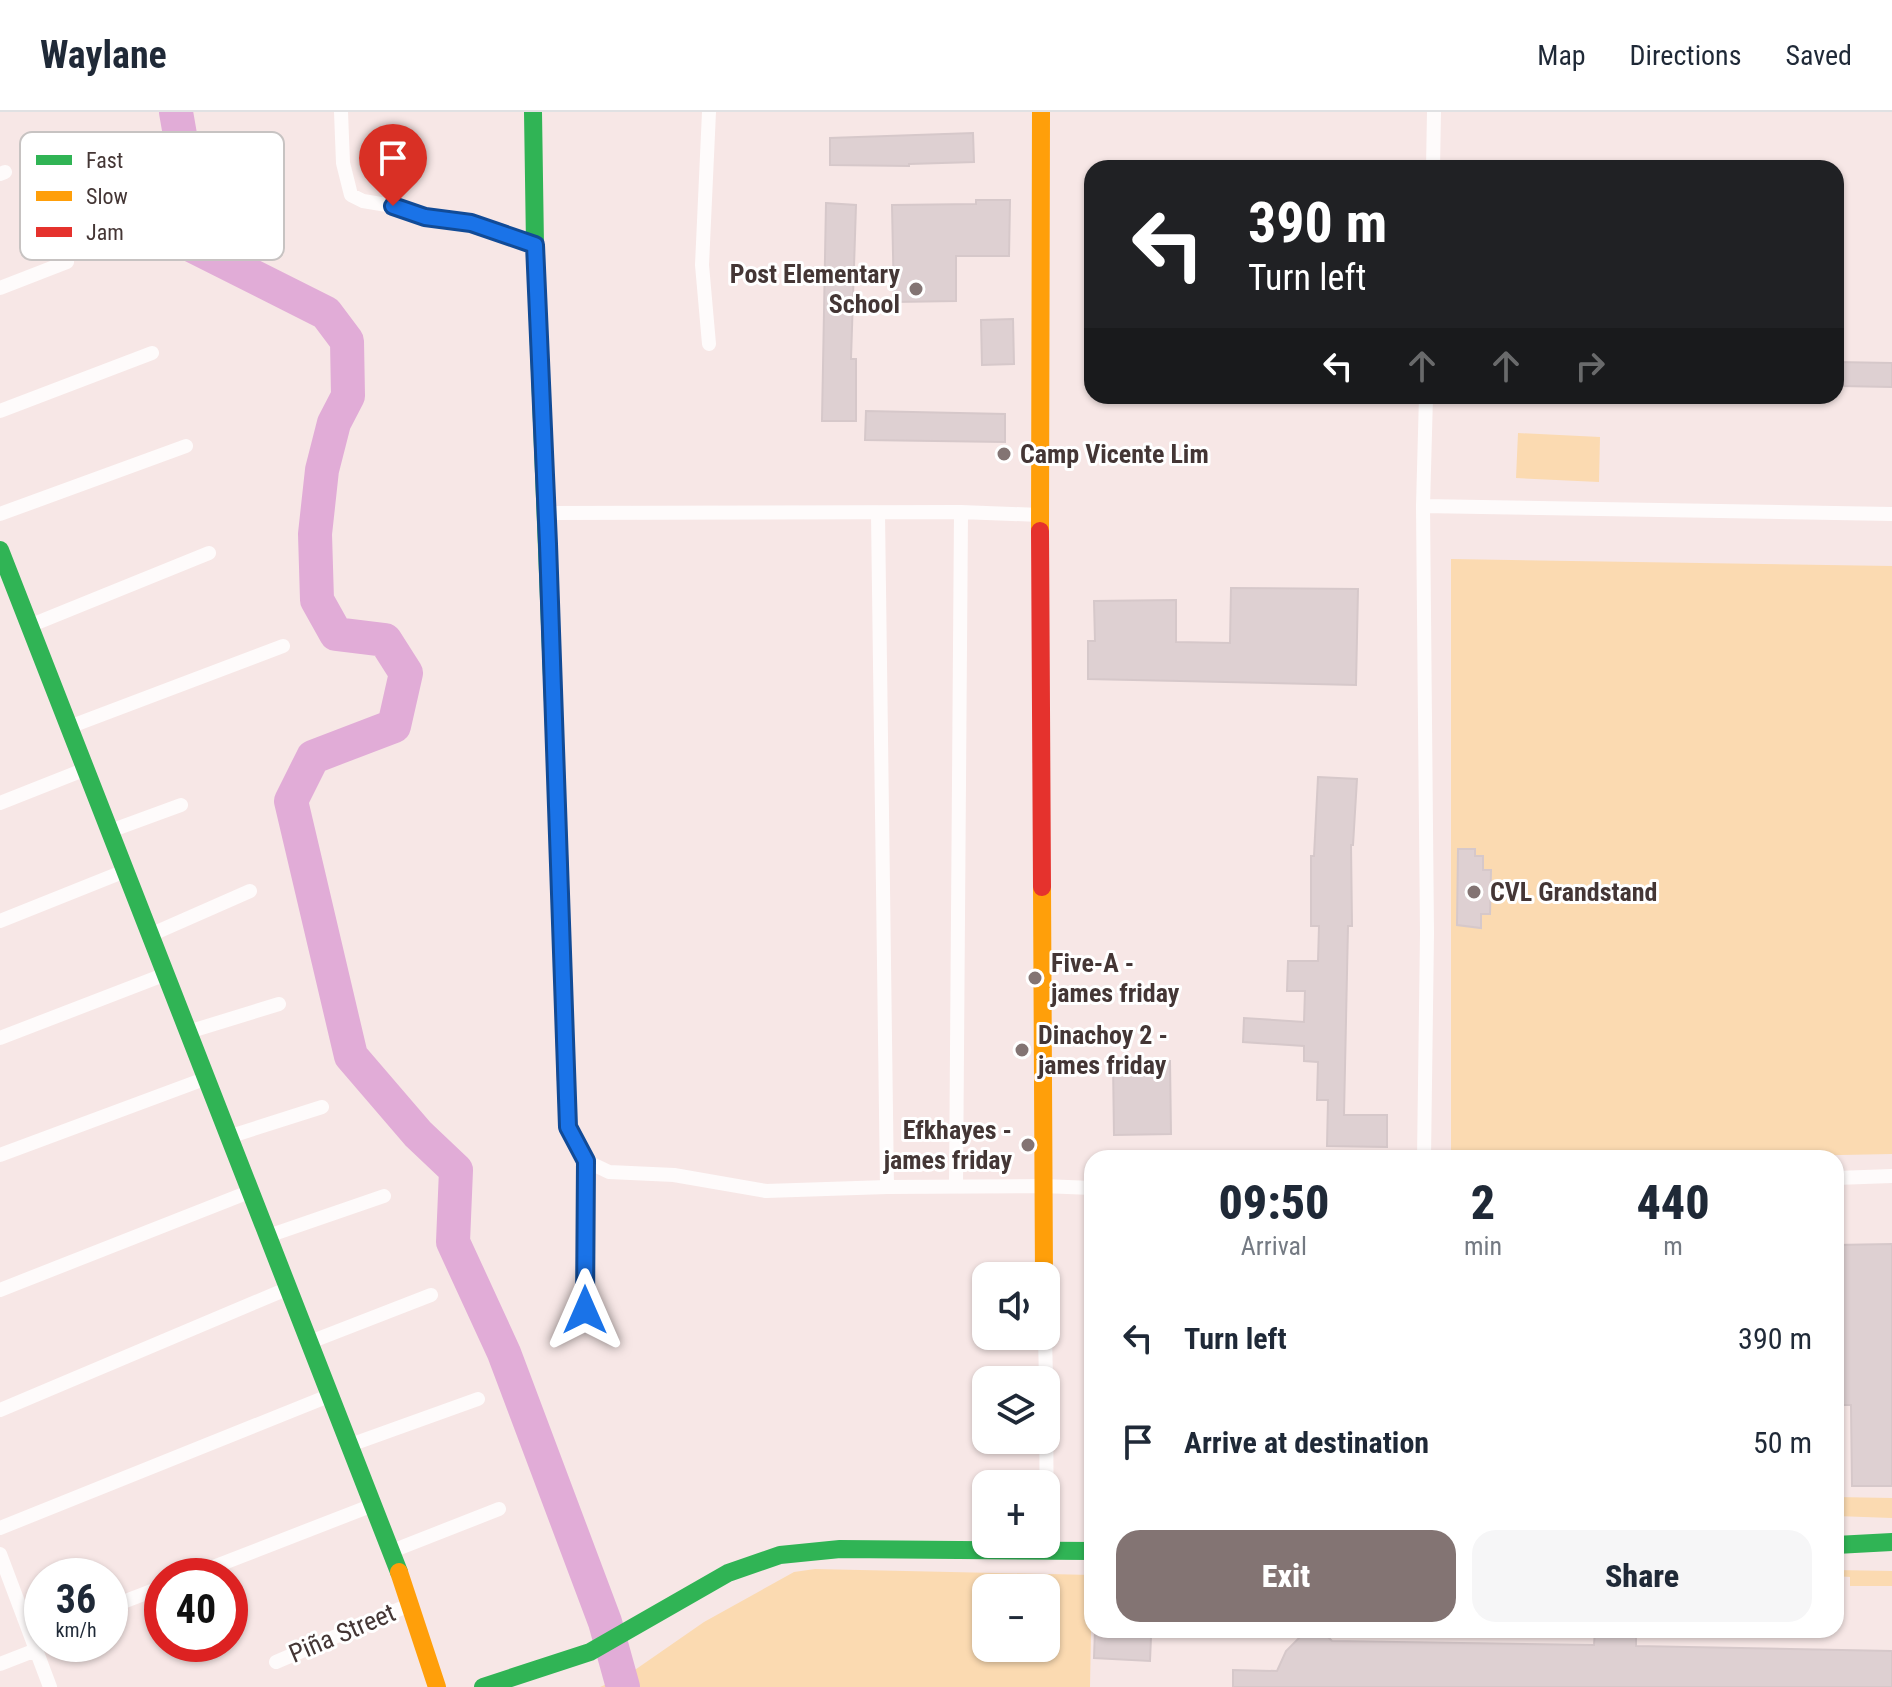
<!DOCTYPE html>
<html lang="en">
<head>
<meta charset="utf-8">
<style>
	:root { --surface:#fff; --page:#f6f6f7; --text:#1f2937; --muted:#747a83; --line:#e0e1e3; --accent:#837473 }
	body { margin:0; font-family:"Roboto Condensed",sans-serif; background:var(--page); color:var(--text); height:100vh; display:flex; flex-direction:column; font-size:30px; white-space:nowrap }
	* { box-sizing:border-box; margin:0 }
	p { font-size:26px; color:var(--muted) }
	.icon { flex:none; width:44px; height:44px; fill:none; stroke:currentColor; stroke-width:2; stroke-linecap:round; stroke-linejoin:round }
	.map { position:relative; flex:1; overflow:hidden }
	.drawer { position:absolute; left:1084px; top:1038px; width:760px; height:488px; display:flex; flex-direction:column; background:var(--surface); border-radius:24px; box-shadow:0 2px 6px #0004 }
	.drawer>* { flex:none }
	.hud { position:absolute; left:1084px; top:48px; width:760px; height:244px; border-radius:24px; box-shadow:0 2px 6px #0004; background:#202124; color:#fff; overflow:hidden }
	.tools { position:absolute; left:972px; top:1150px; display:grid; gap:16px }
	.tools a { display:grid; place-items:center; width:88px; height:88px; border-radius:16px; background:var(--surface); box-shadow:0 2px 6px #0004; font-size:40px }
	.speed { position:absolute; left:24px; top:1446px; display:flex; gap:16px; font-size:40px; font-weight:700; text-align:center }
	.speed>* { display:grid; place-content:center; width:104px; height:104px; border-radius:50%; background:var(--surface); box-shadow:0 2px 6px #0004; line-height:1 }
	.speed small { font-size:20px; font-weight:400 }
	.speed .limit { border:12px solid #d22; background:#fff; color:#111 }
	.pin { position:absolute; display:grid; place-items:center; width:68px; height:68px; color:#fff; margin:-82px -34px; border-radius:50% 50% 50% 0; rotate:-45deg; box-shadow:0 0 8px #0007 }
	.pin .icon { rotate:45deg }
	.me { position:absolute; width:88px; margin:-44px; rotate:0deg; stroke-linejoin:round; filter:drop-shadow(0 0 6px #0008) }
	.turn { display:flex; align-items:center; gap:28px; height:168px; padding:0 32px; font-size:36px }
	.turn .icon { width:104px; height:104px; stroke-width:2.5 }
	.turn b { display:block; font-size:56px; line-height:68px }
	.lanes { display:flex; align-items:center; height:76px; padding:0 32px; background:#0003; justify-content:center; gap:40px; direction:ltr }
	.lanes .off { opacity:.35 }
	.eta { display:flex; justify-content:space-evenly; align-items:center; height:136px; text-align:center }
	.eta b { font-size:48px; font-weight:800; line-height:56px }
	.cta { display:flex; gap:16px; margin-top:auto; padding:16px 32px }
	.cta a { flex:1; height:92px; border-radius:24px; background:var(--accent); color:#fff; font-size:32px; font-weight:800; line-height:92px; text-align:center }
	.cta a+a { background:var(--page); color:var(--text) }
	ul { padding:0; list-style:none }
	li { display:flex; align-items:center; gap:24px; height:104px; padding:0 32px }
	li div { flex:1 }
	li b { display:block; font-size:30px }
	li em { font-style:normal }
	header { display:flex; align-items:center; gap:48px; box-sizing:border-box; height:112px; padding:0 40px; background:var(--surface); border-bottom:2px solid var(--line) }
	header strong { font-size:38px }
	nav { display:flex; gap:44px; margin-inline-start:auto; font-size:28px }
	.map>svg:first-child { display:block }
</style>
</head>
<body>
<header>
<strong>Waylane</strong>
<nav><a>Map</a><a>Directions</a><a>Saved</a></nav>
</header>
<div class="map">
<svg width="1892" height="1575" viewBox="0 0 1892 1575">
	<rect width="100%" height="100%" fill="#f7e7e6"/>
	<path fill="#fbdab1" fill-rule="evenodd" d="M 1518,321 L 1600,325 L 1599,370 L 1516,366 Z
		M 1451,447 L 1892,454 L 1892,1042 L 1695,1046 L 1451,1046 Z
		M 1836,1385 L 1892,1386 L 1892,1406 L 1836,1404 Z
		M 815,1457 L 1092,1463 L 1090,1575 L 600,1575 L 629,1562 L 704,1510 L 794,1460 ZM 986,1476 L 1046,1476 L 1046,1536 L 986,1536 Z
		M 1836,1458 L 1892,1459 L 1892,1474 L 1850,1474 L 1850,1465 L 1836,1464 Z"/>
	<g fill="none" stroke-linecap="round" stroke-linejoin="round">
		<path stroke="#e1acd7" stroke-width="34" d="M 176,0 L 180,23 L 180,86 L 189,132 L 326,201 L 347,229 L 348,284 L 334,311 L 322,358 L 315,422 L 317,488 L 336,522 L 385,528 L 406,561 L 394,614 L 313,645 L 291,689 L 351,944 L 418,1022 L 456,1058 L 453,1130 L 504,1241 L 605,1510 L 623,1575"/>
	</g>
	<path fill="#ded0d2" stroke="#d6c8ca" stroke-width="2" d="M 973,21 L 974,50 L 909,52 L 909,54 L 830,53 L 830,26 Z
		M 976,88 L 1010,88 L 1009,144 L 956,144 L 956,189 L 894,190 L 892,93 L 976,92 Z
		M 826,91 L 856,93 L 851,247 L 856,247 L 856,309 L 822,309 Z
		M 1013,207 L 1014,252 L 982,253 L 981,208 Z
		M 1836,250 L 1892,251 L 1892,275 L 1841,274 L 1841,265 L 1836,265 Z
		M 866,299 L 1005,302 L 1005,330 L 865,328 Z
		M 1231,476 L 1358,477 L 1356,573 L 1088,567 L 1088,529 L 1095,529 L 1094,489 L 1176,488 L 1176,530 L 1230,531 Z
		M 1318,665 L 1357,667 L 1353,733 L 1351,733 L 1352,814 L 1348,814 L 1344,1003 L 1387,1003 L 1387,1035 L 1327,1034 L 1328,988 L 1317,988 L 1318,950 L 1304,949 L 1304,934 L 1243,930 L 1244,906 L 1304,910 L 1305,879 L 1287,879 L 1288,849 L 1318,849 L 1319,814 L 1311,814 L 1311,744 L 1314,744 Z
		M 1458,737 L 1475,737 L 1475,744 L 1483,744 L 1483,758 L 1491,758 L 1490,802 L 1481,802 L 1481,816 L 1457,813 Z
		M 1170,949 L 1171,1022 L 1114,1023 L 1113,950 Z
		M 1892,1132 L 1892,1374 L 1852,1374 L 1851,1293 L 1836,1293 L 1836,1133 Z
		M 1095,1518 L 1125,1518 L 1124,1523 L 1151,1525 L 1150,1549 L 1094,1546 Z
		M 1307,1518 L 1321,1518 L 1332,1529 L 1594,1533 L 1595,1518 L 1636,1518 L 1636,1534 L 1892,1539 L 1892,1575 L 1233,1575 L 1233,1558 L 1277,1559 L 1286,1539 Z"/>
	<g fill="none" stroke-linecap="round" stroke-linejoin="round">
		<path stroke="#fefbfb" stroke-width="14" d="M 341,0 L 343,51 L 351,83 L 363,89 L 393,94 L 425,105 L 471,111 L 535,133
			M 1433,56 L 1434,0
			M 0,62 L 5,60
			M 0,176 L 67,150
			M 709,232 L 702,153 L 709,0
			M 0,299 L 152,241
			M 1423,394 L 1892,402
			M 547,401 L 961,400 L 1040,403
			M 0,402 L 186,334
			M 878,402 L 887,1075
			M 29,514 L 209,441
			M 69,615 L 283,534
			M 0,691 L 86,657
			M 110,719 L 181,693
			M 0,809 L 125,759
			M 150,823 L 250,779
			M 188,920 L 279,892
			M 0,926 L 166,862
			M 228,1025 L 322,995
			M 0,1043 L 207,966
			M 1424,1046 L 1427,821 L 1423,394 L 1426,284
			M 586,1049 L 609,1060 L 674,1063 L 766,1079 L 887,1075 L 1043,1074 L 1092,1076
			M 1836,1066 L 1892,1064
			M 956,1074 L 961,400
			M 268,1124 L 384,1084
			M 0,1178 L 249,1080
			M 1045,1224 L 1046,1268
			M 310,1230 L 431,1183
			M 1046,1285 L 1047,1438
			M 0,1298 L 289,1176
			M 350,1333 L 478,1287
			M 0,1416 L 331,1283
			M 392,1439 L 499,1397
			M 0,1442 L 50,1575
			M 190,1464 L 373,1393
			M 110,1495 L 162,1475
			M 276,1550 L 409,1493
			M 0,1552 L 36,1538"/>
		<path stroke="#30b455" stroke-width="18" d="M 533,0 L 535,133 L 559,742
			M 0,438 L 399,1460
			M 566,970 L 568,1015 L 586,1049 L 585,1198
			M 1836,1433 L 1892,1430
			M 483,1575 L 590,1540 L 728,1461 L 780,1443 L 840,1437 L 1092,1439"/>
		<path stroke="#ff9f0a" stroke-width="18" d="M 1040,419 L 1041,0
			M 1042,775 L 1044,1164
			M 399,1460 L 437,1575"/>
		<path stroke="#e5322d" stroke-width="18" d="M 1040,419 L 1042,775
			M 559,742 L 566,970"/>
	</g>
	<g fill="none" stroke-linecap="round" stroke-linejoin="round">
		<g stroke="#114b97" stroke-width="20">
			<path id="route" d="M 393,94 L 425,105 L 471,111 L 535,133 L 548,432 L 568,1015 L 586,1049 L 585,1198"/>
		</g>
		<use href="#route" stroke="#1a73e8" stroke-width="14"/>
	</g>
	<g fill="#837473" stroke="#fff" stroke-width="3">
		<circle cx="916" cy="177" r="8"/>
		<circle cx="1004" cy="342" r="8"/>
		<circle cx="1474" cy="780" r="8"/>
		<circle cx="1035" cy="866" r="8"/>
		<circle cx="1022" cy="938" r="8"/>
		<circle cx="1028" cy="1033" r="8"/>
	</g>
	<g text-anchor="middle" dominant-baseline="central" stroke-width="6" stroke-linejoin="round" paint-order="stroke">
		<g font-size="26" font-weight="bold" fill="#443635" stroke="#fff" text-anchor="start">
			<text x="900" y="162" text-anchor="end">Post Elementary<tspan x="900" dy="30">School</tspan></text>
			<text x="1020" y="342">Camp Vicente Lim</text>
			<text x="1490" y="780">CVL Grandstand</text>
			<text x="1051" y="851">Five-A -<tspan x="1051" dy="30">james friday</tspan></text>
			<text x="1038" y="923">Dinachoy 2 -<tspan x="1038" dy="30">james friday</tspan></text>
			<text x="1012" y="1018" text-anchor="end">Efkhayes -<tspan x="1012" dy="30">james friday</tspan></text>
		</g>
		<g font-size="26" fill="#443635" stroke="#fff">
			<text transform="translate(342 1521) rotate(-23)">Piña Street</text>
		</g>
	</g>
	<rect x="20" y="20" width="264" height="128" rx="12" fill="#fff" stroke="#c7c3c2" stroke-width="2"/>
	<rect x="36" y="43" width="36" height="10" fill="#30b455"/>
	<rect x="36" y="79" width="36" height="10" fill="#ff9f0a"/>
	<rect x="36" y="115" width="36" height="10" fill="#e5322d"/>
	<g font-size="22" fill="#443635">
		<text x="86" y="56">Fast</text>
		<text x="86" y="92">Slow</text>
		<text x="86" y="128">Jam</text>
	</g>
</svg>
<div class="tools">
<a><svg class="icon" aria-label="sound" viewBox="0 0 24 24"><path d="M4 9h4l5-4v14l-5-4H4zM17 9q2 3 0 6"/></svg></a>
<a><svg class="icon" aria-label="layers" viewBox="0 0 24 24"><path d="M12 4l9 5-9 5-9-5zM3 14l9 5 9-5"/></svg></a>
<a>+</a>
<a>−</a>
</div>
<div class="speed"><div>36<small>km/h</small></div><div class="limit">40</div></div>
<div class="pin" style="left:393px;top:94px;background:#d93025"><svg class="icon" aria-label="arrive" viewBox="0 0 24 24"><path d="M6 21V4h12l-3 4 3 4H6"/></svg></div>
<svg class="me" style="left:585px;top:1198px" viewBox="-20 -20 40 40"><path d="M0-17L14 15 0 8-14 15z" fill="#1a73e8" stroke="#fff" stroke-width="4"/></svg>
<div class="hud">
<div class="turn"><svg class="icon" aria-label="left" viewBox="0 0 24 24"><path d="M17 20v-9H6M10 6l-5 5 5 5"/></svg><div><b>390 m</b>Turn left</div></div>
<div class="lanes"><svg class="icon" aria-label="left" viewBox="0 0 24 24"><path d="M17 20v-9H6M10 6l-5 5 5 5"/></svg><svg class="icon off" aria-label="ahead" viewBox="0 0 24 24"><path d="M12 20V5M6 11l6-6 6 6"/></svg><svg class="icon off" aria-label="ahead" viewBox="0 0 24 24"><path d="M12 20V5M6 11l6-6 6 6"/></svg><svg class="icon off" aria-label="right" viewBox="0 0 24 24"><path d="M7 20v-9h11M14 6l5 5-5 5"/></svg></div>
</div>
<section class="drawer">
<div class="eta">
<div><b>09:50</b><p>Arrival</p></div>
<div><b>2</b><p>min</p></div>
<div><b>440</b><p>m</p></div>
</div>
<ul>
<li><svg class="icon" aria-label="left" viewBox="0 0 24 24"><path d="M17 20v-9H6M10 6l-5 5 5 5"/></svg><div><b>Turn left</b></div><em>390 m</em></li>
<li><svg class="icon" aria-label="arrive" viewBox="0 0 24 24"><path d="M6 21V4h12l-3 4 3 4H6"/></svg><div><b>Arrive at destination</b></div><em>50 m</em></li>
</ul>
<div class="cta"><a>Exit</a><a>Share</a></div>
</section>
</div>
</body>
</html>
